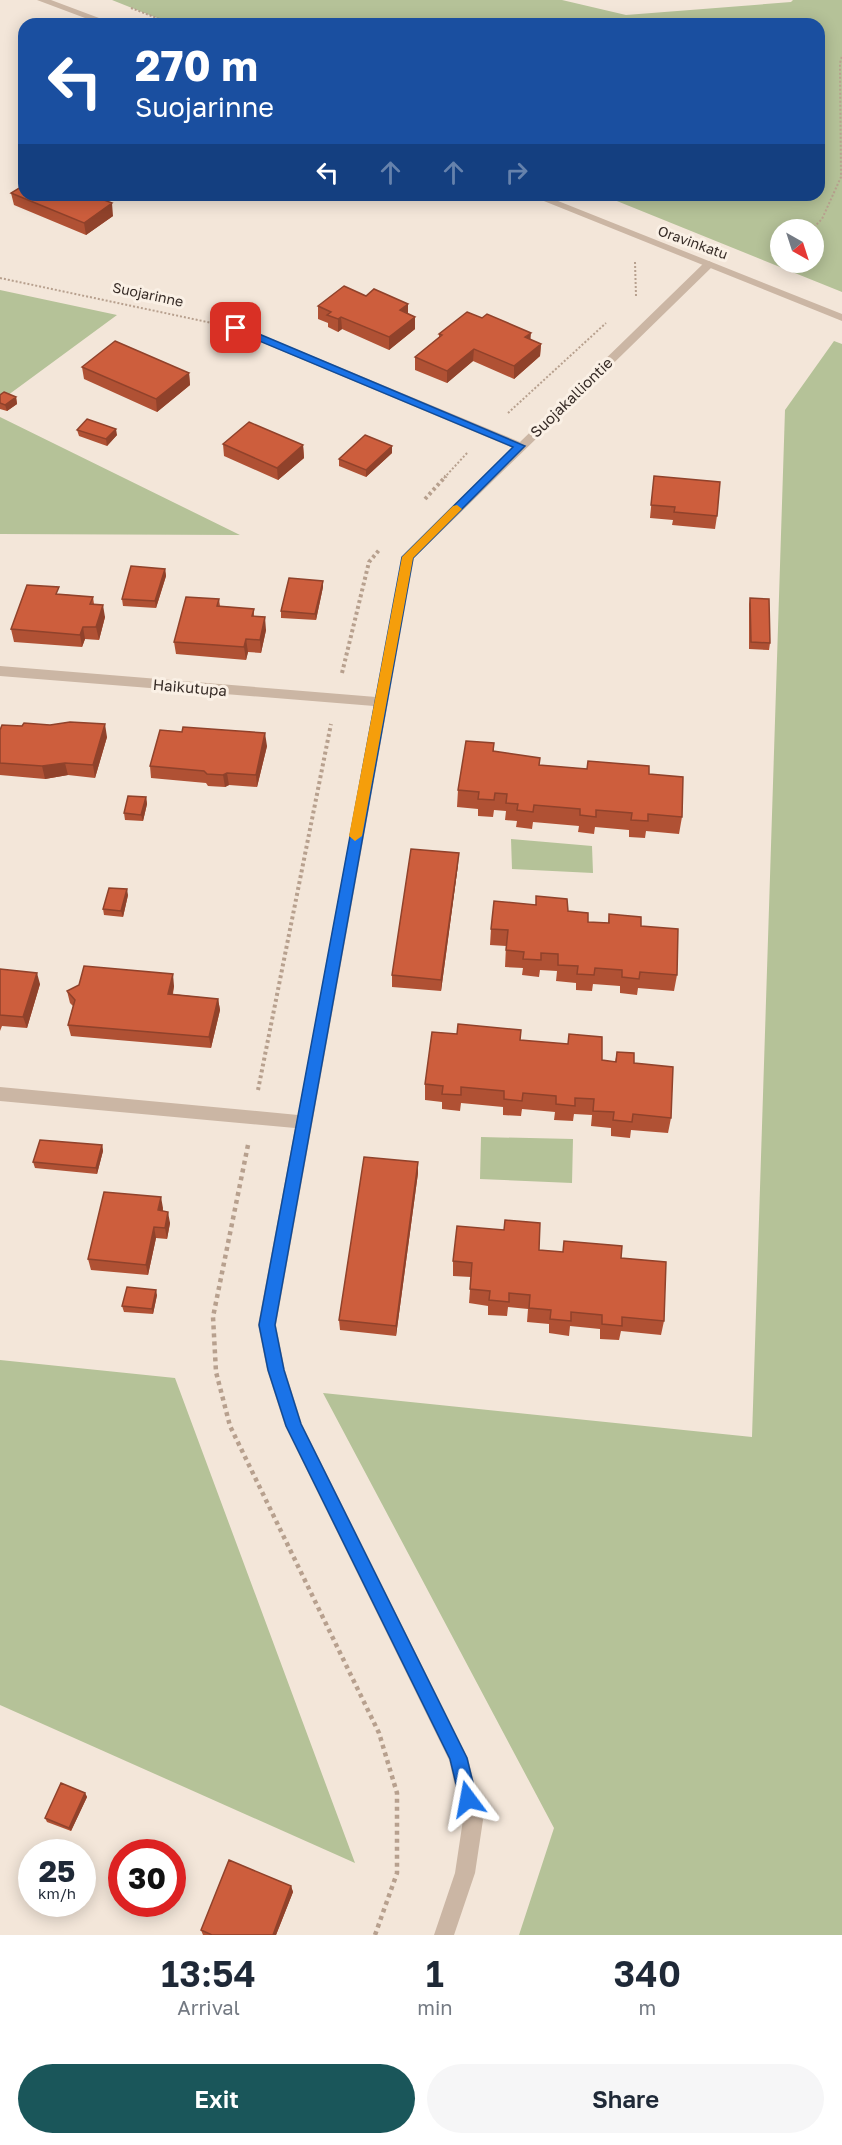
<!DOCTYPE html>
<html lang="en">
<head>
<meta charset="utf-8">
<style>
	:root { --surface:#fff; --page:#f6f6f7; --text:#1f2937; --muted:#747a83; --accent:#1a565a }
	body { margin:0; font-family:"Golos Text",sans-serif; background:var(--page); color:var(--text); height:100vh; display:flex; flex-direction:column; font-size:22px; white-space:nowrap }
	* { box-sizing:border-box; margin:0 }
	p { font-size:20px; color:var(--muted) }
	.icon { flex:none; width:33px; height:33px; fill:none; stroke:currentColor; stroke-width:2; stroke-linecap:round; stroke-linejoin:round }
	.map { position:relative; height:1935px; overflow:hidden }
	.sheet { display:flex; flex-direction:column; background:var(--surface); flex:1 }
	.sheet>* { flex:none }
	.guide { position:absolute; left:18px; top:18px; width:807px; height:183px; border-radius:18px; box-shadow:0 3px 15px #0003; background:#1a4fa0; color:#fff; overflow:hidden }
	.needle { width:39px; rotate:141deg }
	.controls { position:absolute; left:770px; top:219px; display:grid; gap:12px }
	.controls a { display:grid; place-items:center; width:54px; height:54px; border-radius:50%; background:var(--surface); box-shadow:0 3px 15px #0003; font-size:30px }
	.speed { position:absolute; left:18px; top:1839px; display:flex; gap:12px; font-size:30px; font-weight:700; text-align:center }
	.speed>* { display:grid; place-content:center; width:78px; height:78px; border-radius:50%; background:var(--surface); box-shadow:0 3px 15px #0003; line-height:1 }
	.speed small { font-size:15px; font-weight:400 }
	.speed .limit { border:9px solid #d22; background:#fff; color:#111 }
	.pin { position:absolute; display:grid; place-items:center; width:51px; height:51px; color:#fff; margin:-26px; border-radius:12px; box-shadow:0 3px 9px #0006 }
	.me { position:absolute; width:66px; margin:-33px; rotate:347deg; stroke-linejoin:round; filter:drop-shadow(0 0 4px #0008) }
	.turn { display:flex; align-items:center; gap:21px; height:126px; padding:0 18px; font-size:27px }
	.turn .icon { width:78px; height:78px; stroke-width:2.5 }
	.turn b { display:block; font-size:42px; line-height:51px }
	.lanes { display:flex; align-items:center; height:57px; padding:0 18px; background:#0003; justify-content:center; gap:30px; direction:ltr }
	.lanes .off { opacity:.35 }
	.eta { display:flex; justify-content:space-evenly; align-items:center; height:102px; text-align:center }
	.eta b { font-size:36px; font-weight:600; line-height:42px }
	.primary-button { display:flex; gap:12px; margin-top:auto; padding:12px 18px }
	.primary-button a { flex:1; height:69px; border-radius:36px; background:var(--accent); color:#fff; font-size:24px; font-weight:600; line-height:69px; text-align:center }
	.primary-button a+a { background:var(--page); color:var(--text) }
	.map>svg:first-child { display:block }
</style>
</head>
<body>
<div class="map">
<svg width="842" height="1935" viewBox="0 0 842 1935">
	<rect width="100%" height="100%" fill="#f3e6d9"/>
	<path fill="#b5c298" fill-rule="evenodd" d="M 112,0 L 562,0 L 626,15 L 791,2 L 793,0 L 842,0 L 842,292 L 602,195 L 819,195 L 819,24 L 172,24 ZM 780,230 L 813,230 L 813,262 L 780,262 Z
		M 0,290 L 117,315 L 0,401 Z
		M 834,341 L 842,344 L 842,1935 L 519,1935 L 554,1828 L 323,1393 L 752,1437 L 785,410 Z
		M 0,417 L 240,535 L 0,534 Z
		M 511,839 L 592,846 L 593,873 L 512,869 Z
		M 481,1137 L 573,1139 L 572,1183 L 480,1179 Z
		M 0,1360 L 175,1378 L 355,1863 L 0,1705 Z"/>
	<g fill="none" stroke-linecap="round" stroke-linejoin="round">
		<path stroke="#b7a08e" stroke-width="2" stroke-dasharray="2 2" stroke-linecap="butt" d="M 131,8 L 172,24
			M 811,230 L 822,219 L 841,177 L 840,63 L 842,56
			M 635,262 L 636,296
			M 0,278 L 212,323
			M 508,413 L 606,323
			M 444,478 L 468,452"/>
		<path stroke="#b7a08e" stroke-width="4" stroke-dasharray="3 3" stroke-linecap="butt" d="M 425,499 L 446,476
			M 342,673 L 369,562 L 380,549
			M 258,1090 L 331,724"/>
		<path stroke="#b7a08e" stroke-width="4.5" stroke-dasharray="4 4" stroke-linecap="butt" d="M 248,1145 L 213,1317 L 216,1372 L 230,1426 L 379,1733 L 397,1793 L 397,1873 L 375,1935"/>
		<path fill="#cbb6a4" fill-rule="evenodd" d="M 709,261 L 714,264 L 713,266 L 414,558 L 276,1325 L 285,1370 L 302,1424 L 468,1758 L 483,1820 L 475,1873 L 454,1935 L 434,1935 L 455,1873 L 463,1820 L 449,1760 L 285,1426 L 267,1370 L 258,1325 L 295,1128 L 0,1101 L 0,1087 L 298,1115 L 374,706 L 0,676 L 0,666 L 376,697 L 402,557 L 513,448 L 232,330 L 232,326 L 240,326 L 520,442 L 705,262 Z"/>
		<path fill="#cbb6a4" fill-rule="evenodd" d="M 37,0 L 51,0 L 115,24 L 101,24 Z
			M 529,195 L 543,195 L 842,314 L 842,321 Z"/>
	</g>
	<path fill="#b05134" d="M 11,193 L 24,195 L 95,195 L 95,197 L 113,216 L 86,235 L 14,205 Z
		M 318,306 L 408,314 L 415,317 L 415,329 L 389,350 L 342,329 L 338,332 L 328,327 L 328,323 L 318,319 Z
		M 439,334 L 530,339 L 541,344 L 540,356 L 514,379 L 473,361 L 447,383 L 415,370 L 415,357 L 439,337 Z
		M 82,367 L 189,373 L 190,385 L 157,412 L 84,379 Z
		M 0,395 L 16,397 L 17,404 L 7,411 L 0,409 Z
		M 77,430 L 117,435 L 107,446 L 79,436 Z
		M 223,444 L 303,445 L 304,458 L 278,480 L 224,456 Z
		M 392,453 L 366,477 L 339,466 L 339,459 Z
		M 654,476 L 717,516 L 715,529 L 672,525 L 673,520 L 650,518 Z
		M 165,569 L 166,576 L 156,608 L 123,606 L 122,599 Z
		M 323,587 L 316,620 L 281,618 L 281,611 Z
		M 60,594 L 93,597 L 94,604 L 105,617 L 99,640 L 85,639 L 82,647 L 14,642 L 11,629 Z
		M 750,598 L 770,643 L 769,650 L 749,649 L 749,604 Z
		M 219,599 L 220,606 L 254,609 L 254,617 L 266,630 L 261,653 L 248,652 L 246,660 L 176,654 L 174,642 Z
		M 0,730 L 107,737 L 95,778 L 68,775 L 45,779 L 0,775 Z
		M 494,743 L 494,751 L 539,765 L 649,774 L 682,817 L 679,834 L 646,831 L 645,838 L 629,837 L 629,830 L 595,827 L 594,834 L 578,832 L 579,826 L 533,822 L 532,829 L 516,827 L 517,821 L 505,820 L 506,811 L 494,810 L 493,817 L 478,816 L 478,809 L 457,807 L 458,790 Z
		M 267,746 L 257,787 L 229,785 L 225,787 L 208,786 L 206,783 L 151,778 L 150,766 Z
		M 146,797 L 147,804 L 143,821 L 125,820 L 124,813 Z
		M 458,865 L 441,991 L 392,987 L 392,975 Z
		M 128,895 L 123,917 L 104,915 L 103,909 Z
		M 568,911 L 588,922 L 608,923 L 609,914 L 641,926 L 677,975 L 674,991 L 638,988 L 637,995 L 620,993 L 620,986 L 593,984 L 592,991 L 576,990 L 576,983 L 556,981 L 557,971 L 540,970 L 539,977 L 522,975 L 523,968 L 505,967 L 506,946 L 490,945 L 491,929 Z
		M 0,969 L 40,984 L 27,1028 L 2,1026 L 0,1031 Z
		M 174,986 L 173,994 L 218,999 L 220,1010 L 211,1048 L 71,1036 L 68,1025 L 73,1006 L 70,1003 L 67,991 Z
		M 520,1040 L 602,1060 L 615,1062 L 617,1052 L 634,1063 L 671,1118 L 668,1133 L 631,1130 L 630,1138 L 611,1136 L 611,1128 L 591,1126 L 592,1115 L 574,1114 L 573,1121 L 554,1120 L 555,1112 L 522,1109 L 521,1116 L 503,1115 L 503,1107 L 461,1103 L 460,1111 L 442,1109 L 442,1102 L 425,1100 L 425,1084 Z
		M 102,1145 L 103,1151 L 97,1174 L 35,1168 L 33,1162 Z
		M 418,1162 L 418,1173 L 396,1336 L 340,1330 L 339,1320 Z
		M 163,1208 L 163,1211 L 170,1223 L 167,1239 L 156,1238 L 148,1275 L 91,1270 L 88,1259 Z
		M 539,1250 L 621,1258 L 664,1321 L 661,1335 L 621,1331 L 619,1340 L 600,1339 L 600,1329 L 570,1326 L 569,1336 L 549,1333 L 549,1324 L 527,1322 L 528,1309 L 508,1307 L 507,1316 L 488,1315 L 488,1306 L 469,1303 L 471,1277 L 453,1276 L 453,1261 Z
		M 157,1295 L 153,1314 L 124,1312 L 122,1306 Z
		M 85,1793 L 87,1797 L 71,1831 L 47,1822 L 45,1818 Z
		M 291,1886 L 293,1892 L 276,1935 L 203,1935 L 201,1930 Z"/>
	<path fill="#90422b" d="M 112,203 L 113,216 L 86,235 L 84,223 Z
		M 408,304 L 408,316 L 400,310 Z
		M 341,317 L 342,329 L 338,332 L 338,319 Z
		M 415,317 L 415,329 L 389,350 L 389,337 Z
		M 531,333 L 530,345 L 525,337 Z
		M 541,344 L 540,356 L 514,379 L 514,366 Z
		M 474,349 L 473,361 L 447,383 L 447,371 Z
		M 189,373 L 190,385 L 157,412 L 156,399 Z
		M 16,397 L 17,404 L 7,411 L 5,405 Z
		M 116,429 L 117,435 L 107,446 L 106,439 Z
		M 303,445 L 304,458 L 278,480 L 277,468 Z
		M 392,446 L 392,453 L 366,477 L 366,470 Z
		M 165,569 L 166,576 L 156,608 L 155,601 Z
		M 323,581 L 323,587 L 316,620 L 315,614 Z
		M 103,605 L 105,617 L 99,640 L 96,627 Z
		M 265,617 L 266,630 L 261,653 L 260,640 Z
		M 83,627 L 85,639 L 82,647 L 80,635 Z
		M 246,639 L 248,652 L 246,660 L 244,647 Z
		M 105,724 L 107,737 L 95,778 L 93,765 Z
		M 265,733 L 267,746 L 257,787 L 256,775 Z
		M 65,763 L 68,775 L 45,779 L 42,766 Z
		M 227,773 L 229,785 L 225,787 L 223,775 Z
		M 146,797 L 147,804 L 143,821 L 141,815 Z
		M 459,853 L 458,865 L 441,991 L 441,980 Z
		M 127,889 L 128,895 L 123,917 L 121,911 Z
		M 37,973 L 40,984 L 27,1028 L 23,1017 Z
		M 173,974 L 174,986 L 170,1006 L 168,994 Z
		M 218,999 L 220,1010 L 211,1048 L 209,1037 Z
		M 102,1145 L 103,1151 L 97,1174 L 96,1168 Z
		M 418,1162 L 418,1173 L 396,1336 L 396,1326 Z
		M 161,1197 L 163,1208 L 160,1221 L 158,1210 Z
		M 168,1212 L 170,1223 L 167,1239 L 165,1228 Z
		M 154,1227 L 156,1238 L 148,1275 L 146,1265 Z
		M 156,1290 L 157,1295 L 153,1314 L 152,1309 Z
		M 85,1793 L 87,1797 L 71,1831 L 69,1828 Z
		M 291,1886 L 293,1892 L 276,1935 L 273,1935 Z"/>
	<path fill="#cd5e3d" stroke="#90422b" stroke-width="1.5" d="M 24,185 L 24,195 L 91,195 L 112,203 L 84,223 L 11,193 Z
		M 344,286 L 366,296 L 374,289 L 408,304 L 400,310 L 415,317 L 389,337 L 341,317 L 338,319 L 327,315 L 331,312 L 318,306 Z
		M 467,312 L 482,318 L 487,314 L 531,333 L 525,337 L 541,344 L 514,366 L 474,349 L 447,371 L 415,357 L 442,335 L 439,334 Z
		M 115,341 L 189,373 L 156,399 L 82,367 Z
		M 4,392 L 16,397 L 5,405 L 0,403 L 0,395 Z
		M 87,419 L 116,429 L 106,439 L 77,430 Z
		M 249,422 L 303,445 L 277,468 L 223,444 Z
		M 365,435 L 392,446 L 366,470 L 339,459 Z
		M 654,476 L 720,482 L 717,516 L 674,512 L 675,507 L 651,505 Z
		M 131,566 L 165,569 L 155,601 L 122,599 Z
		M 289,578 L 323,581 L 315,614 L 281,611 Z
		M 27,585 L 59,587 L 56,594 L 93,597 L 90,604 L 103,605 L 96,627 L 83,627 L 80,635 L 11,629 Z
		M 186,597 L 219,599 L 217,606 L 254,609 L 252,616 L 265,617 L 260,640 L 246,639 L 244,647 L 174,642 Z
		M 750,598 L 769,599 L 770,643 L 751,642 Z
		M 70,722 L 105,724 L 93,765 L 65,763 L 42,766 L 0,763 L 0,730 L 2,725 L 22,726 L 24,723 L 50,725 Z
		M 183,727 L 265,733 L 256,775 L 227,773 L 223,775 L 207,774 L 204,771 L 150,766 L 160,730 L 182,732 Z
		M 466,741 L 494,743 L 493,751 L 540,758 L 539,765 L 587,769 L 588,761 L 649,766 L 649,774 L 683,777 L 682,817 L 648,814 L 648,821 L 631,820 L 632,813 L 596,810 L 596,817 L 580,815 L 580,809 L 534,805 L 533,812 L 517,810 L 518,804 L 506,803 L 507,794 L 495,793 L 494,800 L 478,799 L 479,792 L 458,790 Z
		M 128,796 L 146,797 L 141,815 L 124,813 Z
		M 411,849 L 459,853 L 441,980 L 392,975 Z
		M 109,888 L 127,889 L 121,911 L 103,909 Z
		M 536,896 L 567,899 L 568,911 L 588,913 L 588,922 L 609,923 L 609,914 L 641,917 L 641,926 L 678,929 L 677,975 L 640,972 L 639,979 L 622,977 L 622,970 L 595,968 L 594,975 L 577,974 L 578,966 L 558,965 L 558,954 L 541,953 L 541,960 L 523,959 L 524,952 L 506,950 L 508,930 L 491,929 L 494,901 L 536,905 Z
		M 84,966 L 173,974 L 168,994 L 218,999 L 209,1037 L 68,1025 L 75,1000 L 67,991 L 79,985 Z
		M 0,969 L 37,973 L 23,1017 L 0,1015 Z
		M 458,1024 L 521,1030 L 520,1040 L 568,1044 L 569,1034 L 602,1037 L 602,1060 L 616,1062 L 617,1052 L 634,1053 L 634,1063 L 673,1067 L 671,1118 L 633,1114 L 632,1122 L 613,1120 L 614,1112 L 593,1111 L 594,1099 L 575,1098 L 575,1106 L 556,1104 L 556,1096 L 523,1093 L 522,1101 L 504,1099 L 504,1091 L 461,1087 L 461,1095 L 442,1094 L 443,1086 L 425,1084 L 432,1032 L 457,1034 Z
		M 40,1140 L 102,1145 L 96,1168 L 33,1162 Z
		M 364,1157 L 418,1162 L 396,1326 L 339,1320 Z
		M 104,1192 L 161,1197 L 158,1210 L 168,1212 L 165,1228 L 154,1227 L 146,1265 L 88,1259 Z
		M 505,1220 L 540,1223 L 539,1250 L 563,1252 L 564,1241 L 622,1246 L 621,1258 L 666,1262 L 664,1321 L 622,1317 L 622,1326 L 602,1324 L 602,1315 L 571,1312 L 571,1321 L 550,1319 L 551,1310 L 529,1308 L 530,1295 L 509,1293 L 509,1302 L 489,1300 L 490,1291 L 470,1289 L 472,1263 L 453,1261 L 457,1226 L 504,1230 Z
		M 127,1287 L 156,1290 L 152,1309 L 122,1306 Z
		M 61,1783 L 85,1793 L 69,1828 L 45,1818 Z
		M 229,1860 L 291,1886 L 273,1935 L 212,1935 L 201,1930 Z"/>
	<path fill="#1a73e8" stroke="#114b97" stroke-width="1.5" d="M 233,326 L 240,326 L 525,446 L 413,558 L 275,1325 L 284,1370 L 301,1424 L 467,1758 L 477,1799 L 474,1805 L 468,1808 L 461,1805 L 450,1759 L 286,1426 L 268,1370 L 259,1325 L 402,557 L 513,447 L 233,330 Z"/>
	<path fill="#f59e0b" d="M 457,505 L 462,509 L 413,558 L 362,836 L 355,841 L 349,836 L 402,557 L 453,506 Z"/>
	<g text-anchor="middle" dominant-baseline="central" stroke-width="6" stroke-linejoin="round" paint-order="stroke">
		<g font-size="14" fill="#362b26" stroke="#faf0e5">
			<text transform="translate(693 242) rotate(20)">Oravinkatu</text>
			<text transform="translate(148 294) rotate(12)">Suojarinne</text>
		</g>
		<g font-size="15" fill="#362b26" stroke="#faf0e5">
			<text transform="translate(571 397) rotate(-44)">Suojakalliontie</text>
			<text transform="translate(190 687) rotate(5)">Haikutupa</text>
		</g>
	</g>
</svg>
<div class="controls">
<a><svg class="needle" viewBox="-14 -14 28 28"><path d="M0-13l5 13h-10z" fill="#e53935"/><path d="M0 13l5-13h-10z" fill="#747a83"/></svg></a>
</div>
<div class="speed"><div>25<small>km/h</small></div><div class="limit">30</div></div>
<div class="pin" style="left:236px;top:328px;background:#d93025"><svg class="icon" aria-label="arrive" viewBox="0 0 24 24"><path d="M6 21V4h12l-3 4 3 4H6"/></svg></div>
<svg class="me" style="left:468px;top:1799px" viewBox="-20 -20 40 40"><path d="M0-17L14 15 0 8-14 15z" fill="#1a73e8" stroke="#fff" stroke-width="4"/></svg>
<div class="guide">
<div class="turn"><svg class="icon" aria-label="left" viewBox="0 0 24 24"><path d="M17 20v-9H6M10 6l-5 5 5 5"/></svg><div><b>270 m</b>Suojarinne</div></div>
<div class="lanes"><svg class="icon" aria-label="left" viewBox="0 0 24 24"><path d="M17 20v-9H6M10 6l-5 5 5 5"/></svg><svg class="icon off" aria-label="ahead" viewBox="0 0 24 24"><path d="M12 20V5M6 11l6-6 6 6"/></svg><svg class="icon off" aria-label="ahead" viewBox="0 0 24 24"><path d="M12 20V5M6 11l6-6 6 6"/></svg><svg class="icon off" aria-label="right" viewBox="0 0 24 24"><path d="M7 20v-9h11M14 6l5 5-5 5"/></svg></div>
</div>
</div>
<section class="sheet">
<div class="eta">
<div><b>13:54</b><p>Arrival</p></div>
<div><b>1</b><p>min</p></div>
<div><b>340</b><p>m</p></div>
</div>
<div class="primary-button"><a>Exit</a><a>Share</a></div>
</section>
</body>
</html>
